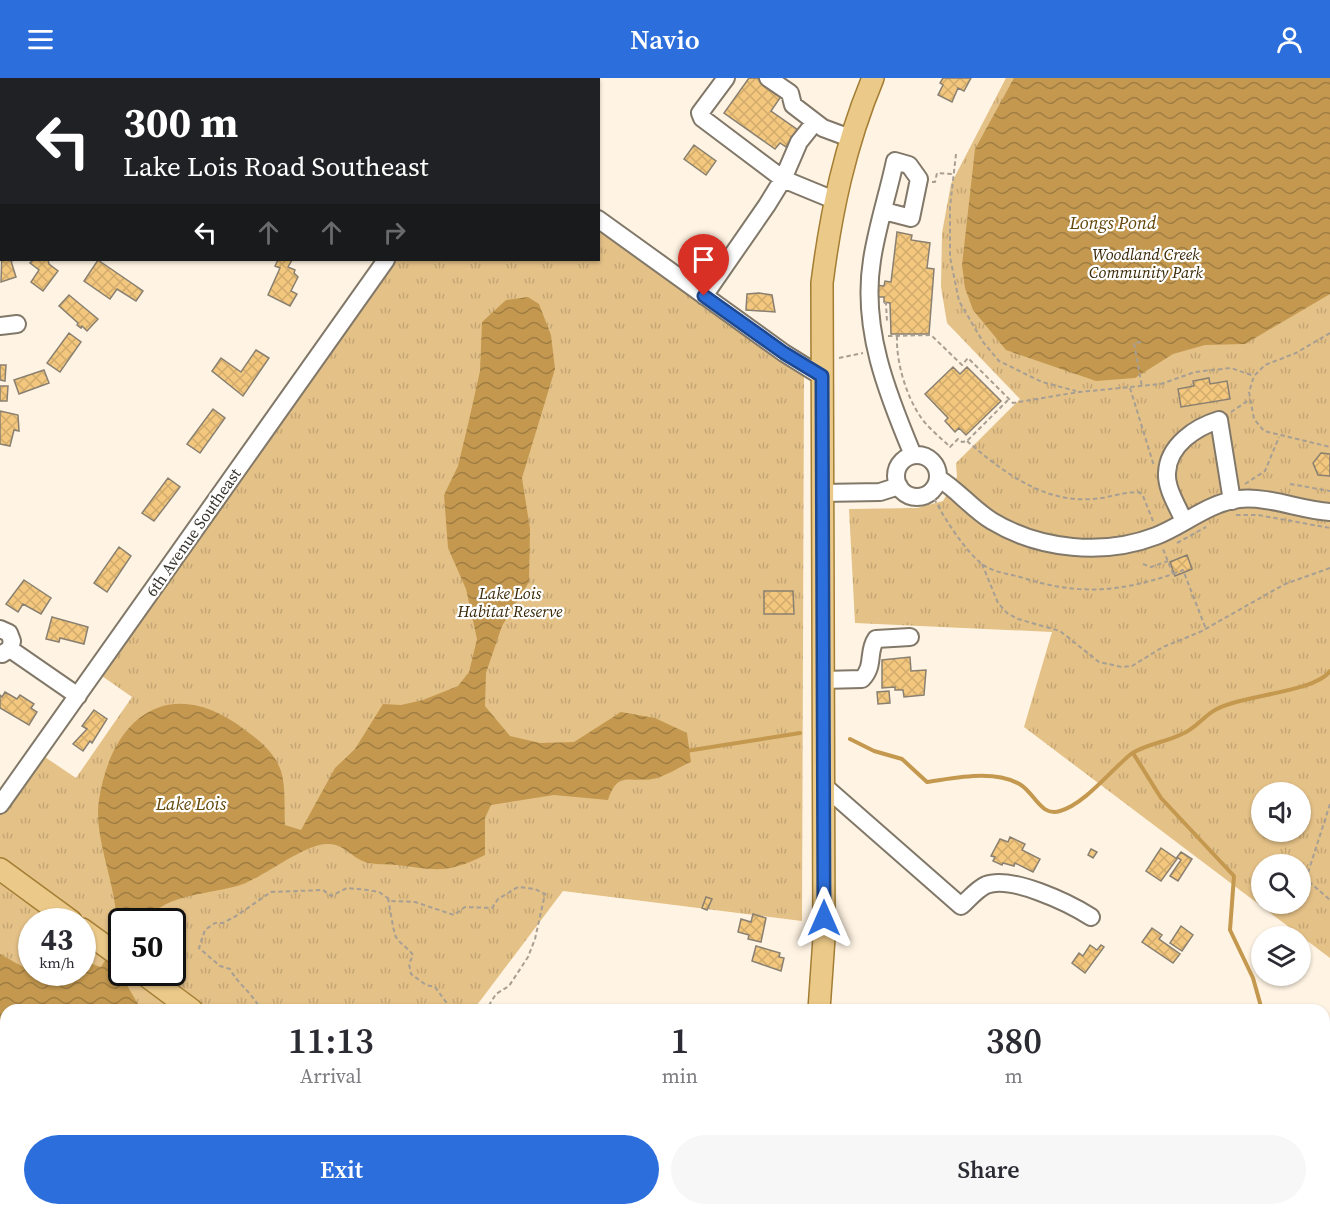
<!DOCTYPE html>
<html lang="en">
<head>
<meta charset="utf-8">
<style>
	:root { --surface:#fff; --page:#f7f7f7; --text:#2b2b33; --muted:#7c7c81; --accent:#2c6fdc }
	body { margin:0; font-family:"Source Serif 4",serif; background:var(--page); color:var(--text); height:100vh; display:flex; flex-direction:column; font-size:22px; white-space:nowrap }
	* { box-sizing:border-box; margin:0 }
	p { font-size:20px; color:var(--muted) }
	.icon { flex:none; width:33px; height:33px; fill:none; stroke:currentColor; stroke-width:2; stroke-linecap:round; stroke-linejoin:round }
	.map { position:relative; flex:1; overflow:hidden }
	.sheet { position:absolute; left:0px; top:926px; width:1330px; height:212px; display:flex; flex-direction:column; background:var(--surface); border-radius:18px 18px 0 0; box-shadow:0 2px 4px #0004 }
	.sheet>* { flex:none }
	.top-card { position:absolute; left:0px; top:0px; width:600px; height:183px; box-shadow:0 2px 4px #0004; background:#202124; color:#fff; overflow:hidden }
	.tools { position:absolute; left:1251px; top:704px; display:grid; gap:12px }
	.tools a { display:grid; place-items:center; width:60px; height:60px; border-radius:50%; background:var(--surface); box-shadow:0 2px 4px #0004; font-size:30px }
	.speed { position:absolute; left:18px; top:830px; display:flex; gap:12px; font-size:30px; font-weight:700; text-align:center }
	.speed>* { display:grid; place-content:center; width:78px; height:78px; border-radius:50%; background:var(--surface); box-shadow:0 2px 4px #0004; line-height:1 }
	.speed small { font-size:15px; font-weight:400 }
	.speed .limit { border:3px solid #111; border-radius:9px; background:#fff; color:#111 }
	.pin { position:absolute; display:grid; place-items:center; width:51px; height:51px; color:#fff; margin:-62px -26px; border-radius:50% 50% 50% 0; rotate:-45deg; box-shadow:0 0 6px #0007 }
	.pin .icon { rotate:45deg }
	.me { position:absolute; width:66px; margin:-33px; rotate:0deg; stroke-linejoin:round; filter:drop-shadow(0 0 4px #0008) }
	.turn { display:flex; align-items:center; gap:21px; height:126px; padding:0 24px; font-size:27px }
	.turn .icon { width:78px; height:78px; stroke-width:2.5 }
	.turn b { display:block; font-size:42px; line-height:51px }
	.lanes { display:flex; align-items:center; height:57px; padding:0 24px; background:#0003; justify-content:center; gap:30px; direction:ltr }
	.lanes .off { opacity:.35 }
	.eta { display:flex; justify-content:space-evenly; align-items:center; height:102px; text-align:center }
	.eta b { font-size:36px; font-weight:600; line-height:42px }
	.primary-button { display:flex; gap:12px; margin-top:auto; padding:12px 24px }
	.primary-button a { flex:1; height:69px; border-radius:36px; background:var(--accent); color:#fff; font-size:24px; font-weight:600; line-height:69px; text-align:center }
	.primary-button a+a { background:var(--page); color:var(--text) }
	header { display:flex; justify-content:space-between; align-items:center; height:78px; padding:0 24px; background:var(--accent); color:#fff; font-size:27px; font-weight:600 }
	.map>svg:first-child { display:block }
</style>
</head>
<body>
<header><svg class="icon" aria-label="menu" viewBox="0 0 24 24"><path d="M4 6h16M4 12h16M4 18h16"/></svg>Navio<svg class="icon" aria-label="person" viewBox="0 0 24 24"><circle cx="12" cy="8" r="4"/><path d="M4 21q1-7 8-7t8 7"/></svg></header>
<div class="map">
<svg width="1330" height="1136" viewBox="0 0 1330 1136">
	<defs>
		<pattern id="park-tufts" width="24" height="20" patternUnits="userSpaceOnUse" patternTransform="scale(1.5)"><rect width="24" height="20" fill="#e4c187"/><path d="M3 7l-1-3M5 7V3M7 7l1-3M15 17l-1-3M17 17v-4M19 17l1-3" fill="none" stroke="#c4a675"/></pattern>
		<pattern id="water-waves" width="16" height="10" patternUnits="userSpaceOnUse" patternTransform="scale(1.5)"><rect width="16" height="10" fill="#c4994f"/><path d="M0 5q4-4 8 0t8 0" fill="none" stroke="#a07d42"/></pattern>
		<pattern id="building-cross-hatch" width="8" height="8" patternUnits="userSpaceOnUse" patternTransform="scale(1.5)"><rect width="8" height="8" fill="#f3c77d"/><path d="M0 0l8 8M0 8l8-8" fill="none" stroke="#d1ab6c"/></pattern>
	</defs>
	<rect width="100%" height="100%" fill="#fff4e3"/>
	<path fill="url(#park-tufts)" fill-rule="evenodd" d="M 1006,0 L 1330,0 L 1330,880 L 1024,649 L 1052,554 L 855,545 L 849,431 L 917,430 L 943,423 L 957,399 L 956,385 L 1020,321 L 947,245 L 941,209 L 942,155 L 951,106 ZM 1262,714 L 1300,714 L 1300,753 L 1262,753 ZM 1262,786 L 1300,786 L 1300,825 L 1262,825 Z
		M 599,146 L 804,292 L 802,843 L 563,813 L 474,931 L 6,932 L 6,1131 L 50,1131 L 42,1136 L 0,1136 L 0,735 L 42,677 L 76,700 L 132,619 L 99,596 L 396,182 L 598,182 ZM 32,843 L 82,843 L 82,894 L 32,894 ZM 122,843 L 172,843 L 172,894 L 122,894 Z"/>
	<path fill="url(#water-waves)" d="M 1014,0 L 1330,0 L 1330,216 L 1245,266 L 1205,267 L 1173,276 L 1135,300 L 1096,303 L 1006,272 L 973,232 L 965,210 L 962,187 L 975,71 Z
		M 528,219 L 539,226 L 551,257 L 555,291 L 522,400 L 530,451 L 529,504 L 502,548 L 486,595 L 485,628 L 510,658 L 540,665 L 574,664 L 621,634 L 655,640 L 687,655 L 691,684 C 679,689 665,699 652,701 C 629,705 618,692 608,722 L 554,717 L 491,727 L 485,740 L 485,777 C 447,796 437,792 397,787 C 387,786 374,787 365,784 C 351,779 345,767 329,766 C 307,764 265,798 243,806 C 213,817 166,814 146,843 L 122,843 L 122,894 L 126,894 L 125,904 L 141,931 L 6,932 L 6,973 L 0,971 L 0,876 L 32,894 L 82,894 L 83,883 L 101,889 L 118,861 C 115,847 117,834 114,821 C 109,790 94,753 99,722 C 112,637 171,595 245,652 C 259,662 275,675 281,693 C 286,709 284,731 285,747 L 301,752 L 335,690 L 355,671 L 383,626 L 401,627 L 423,622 L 458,608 L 469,594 L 477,561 L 466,511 L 448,470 L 444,417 L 458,388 L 469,342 L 480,293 L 482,244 L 506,222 Z
		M 1124,1131 L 1257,1131 L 1256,1136 L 1130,1136 Z"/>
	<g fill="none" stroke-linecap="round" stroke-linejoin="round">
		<path stroke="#c4994f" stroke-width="4" d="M 850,661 L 874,673 L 902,681 L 927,704 C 956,700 995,691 1021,707 C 1035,716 1041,739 1060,733 C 1085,726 1111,692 1131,676 C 1145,666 1167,664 1182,656 C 1195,651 1204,638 1215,632 C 1244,616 1314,615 1330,593
			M 686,673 L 800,655
			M 1133,675 L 1161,720 L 1234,798 L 1230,852 L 1253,900 L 1262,932"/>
	</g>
	<path fill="url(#building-cross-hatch)" stroke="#898071" stroke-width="1.5" d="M 749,0 L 758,0 L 782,17 L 771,33 L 798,52 L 786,69 L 780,65 L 775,71 L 724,35 Z
		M 943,0 L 971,0 L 964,13 L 958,10 L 952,24 L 938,17 L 943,7 L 940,5 Z
		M 694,67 L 716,83 L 706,97 L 684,81 Z
		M 897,154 L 912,157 L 911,162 L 930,165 L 927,190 L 934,191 L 929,256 L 891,256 L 890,225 L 884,224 L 884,219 L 875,219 L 875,207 L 884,208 L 885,203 L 891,204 Z
		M 2,172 L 2,182 L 15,182 L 11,183 L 16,199 L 1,204 Z
		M 33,182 L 48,182 L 49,186 L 58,193 L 43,213 L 31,204 L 39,192 L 30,185 Z
		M 98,182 L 143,213 L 136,223 L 117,211 L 110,221 L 84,203 Z
		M 278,182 L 292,182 L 288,189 L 295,192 L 294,195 L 298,199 L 291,213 L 297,216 L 290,228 L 268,217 L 280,190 L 275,188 Z
		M 759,215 L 772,217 L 775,234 L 746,232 L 747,216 Z
		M 69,217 L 98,241 L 87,253 L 82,248 L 81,250 L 77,247 L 78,245 L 59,228 Z
		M 69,255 L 81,264 L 60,294 L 47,285 Z
		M 256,272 L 269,280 L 243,318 L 212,293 L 221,280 L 241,294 Z
		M 0,287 L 6,287 L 5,303 L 0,302 Z
		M 953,289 L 960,296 L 967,289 L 1001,323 L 966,357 L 959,350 L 955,354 L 945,343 L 948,340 L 925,316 Z
		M 44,292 L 49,305 L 19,316 L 14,302 Z
		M 1209,300 L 1210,306 L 1227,303 L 1230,321 L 1181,329 L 1178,311 L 1194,308 L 1193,303 Z
		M 0,308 L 8,308 L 7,323 L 0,323 Z
		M 213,331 L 225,340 L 200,375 L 187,366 Z
		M 0,333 L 18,337 L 19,353 L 14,352 L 10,368 L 0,366 Z
		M 1321,375 L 1330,376 L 1330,398 L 1318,397 L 1313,385 Z
		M 168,400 L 180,409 L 154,443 L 142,435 Z
		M 119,469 L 131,478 L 107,514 L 94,505 Z
		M 1187,477 L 1192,491 L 1175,498 L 1170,484 Z
		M 24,502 L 51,520 L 41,536 L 23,526 L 18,534 L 6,526 Z
		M 764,513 L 793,513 L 794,536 L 764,536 Z
		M 52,539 L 88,549 L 84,566 L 60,560 L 59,564 L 46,561 Z
		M 910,579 L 911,593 L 926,592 L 924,617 L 904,619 L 903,612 L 895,612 L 895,609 L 882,610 L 882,582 Z
		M 889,613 L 890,625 L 878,626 L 877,614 Z
		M 5,614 L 17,621 L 20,617 L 34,626 L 31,630 L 37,634 L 29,647 L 0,630 L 0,617 L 2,619 Z
		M 94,632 L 107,641 L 92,665 L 90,663 L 83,673 L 73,666 L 87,651 L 82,648 Z
		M 1010,759 L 1025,766 L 1022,772 L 1040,781 L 1033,794 L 1015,785 L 1014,788 L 1003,785 L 1002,787 L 993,783 L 995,779 L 991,778 L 1000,761 L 1008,764 Z
		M 1161,770 L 1177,781 L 1161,803 L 1146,793 Z
		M 1091,771 L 1097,774 L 1093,780 L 1088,777 Z
		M 1181,774 L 1192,781 L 1178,803 L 1170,798 L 1181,782 L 1177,779 Z
		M 706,819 L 712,821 L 707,832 L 702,830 Z
		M 753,836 L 766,840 L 761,864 L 748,861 L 749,857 L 738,854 L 741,841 L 751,844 Z
		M 1181,848 L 1193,857 L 1182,873 L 1170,865 Z
		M 1152,850 L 1162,857 L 1159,861 L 1180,876 L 1173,885 L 1142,864 Z
		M 1090,867 L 1097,872 L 1101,867 L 1104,869 L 1085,895 L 1072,885 L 1079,875 L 1083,878 Z
		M 756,868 L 780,875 L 779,879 L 784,880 L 781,893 L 752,883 Z
		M 150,1131 L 172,1131 L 174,1133 L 171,1136 L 157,1136 Z
		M 824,1131 L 869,1131 L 868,1136 L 822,1136 Z
		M 878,1131 L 882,1131 L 888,1133 L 887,1136 L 876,1136 Z
		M 930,1131 L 940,1136 L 917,1136 L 909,1132 Z
		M 965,1131 L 984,1131 L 987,1133 L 985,1136 L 973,1136 Z
		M 995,1131 L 1007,1131 L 1004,1136 L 997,1136 L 994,1133 Z
		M 1024,1131 L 1033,1131 L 1036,1133 L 1035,1136 L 1020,1136 Z"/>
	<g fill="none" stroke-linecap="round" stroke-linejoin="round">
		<g stroke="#817869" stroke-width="20">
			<path id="minor" d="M 154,0 L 156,2
				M 726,0 L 700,35 L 702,40 L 783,101 L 834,122
				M 768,0 L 790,15 L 793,27 L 823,50 L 850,60
				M 333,2 L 334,0
				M 506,2 L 506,0
				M 884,133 L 911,140 L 919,101 L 909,87 L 895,83 C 888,116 877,149 872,182 C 861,250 887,315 913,377
				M 598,141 L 784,275 L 821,298
				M 704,218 L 767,127 L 783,101 L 799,64 L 815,44
				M 0,248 L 17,246
				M896 398a21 21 0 1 1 42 0a21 21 0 1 1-42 0Z
				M 938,400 C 958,412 972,431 992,443 C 1040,472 1104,478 1156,458 C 1184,447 1208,425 1239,421 C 1269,418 1300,432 1330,434
				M 822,415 L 880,414 L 899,408
				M 1184,443 C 1178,429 1166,411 1167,395 C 1168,367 1196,349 1219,342 L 1232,423
				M 0,551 L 9,555 L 12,563 L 10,571 L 2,576
				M 10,571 L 78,618
				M 823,602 L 862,601 C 875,588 867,574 876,561 L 910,559
				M 823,707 L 961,828 C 968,822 977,811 986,807 C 1011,797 1069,825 1091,839
				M 0,727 L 386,182
				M 946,1131 L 955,1136
				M 42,1136 L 50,1131
				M 896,1136 L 898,1131
				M 1011,1136 L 1015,1131"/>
		</g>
		<g stroke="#a37d34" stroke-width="24">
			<path id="major" d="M 0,791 L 71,843
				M 82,851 L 122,880
				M 141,894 L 192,932
				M 819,932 L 824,860 L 822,205 C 831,134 845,67 873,0
				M 462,1131 L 468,1136
				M 780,1136 L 781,1131"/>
		</g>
		<path stroke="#a79f93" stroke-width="2" stroke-dasharray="4.5 3" stroke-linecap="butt" d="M 956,76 L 950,129 L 950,179 L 959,223 L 983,264 L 999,283 L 1042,304 L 1076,313
			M 932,104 L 935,104 L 937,95 L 952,96
			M 884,225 L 886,225 L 887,244
			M 1330,255 L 1296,275 L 1265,287 L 1254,298 L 1249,314 L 1254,341 L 1264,353 L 1330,369
			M 888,258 L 931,257 L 962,287 L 968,280 L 1013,325 L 1079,314 L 1161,306 L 1195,294 L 1231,290 L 1254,298
			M 897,258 C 896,284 906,317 920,338 C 928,350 940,359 950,369 L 958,361 L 962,364 L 967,363 L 1008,322
			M 1141,264 L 1134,265 L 1142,309
			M 839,280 L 863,275
			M 1130,310 L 1154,388
			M 1231,334 L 1249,322
			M 967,363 C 1003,394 1043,425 1093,421 C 1108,420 1123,414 1139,414 L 1143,418 L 1153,443
			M 1245,406 L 1265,393 L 1279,359
			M 1290,406 L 1330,413
			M 931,414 C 940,434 966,476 985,488 C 994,494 1009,496 1020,499 C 1076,517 1117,515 1173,496 L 1163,471
			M 1236,437 L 1258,437 L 1330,450
			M 1177,465 L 1206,449
			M 982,486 L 998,525 L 1007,535 L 1018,541 L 1060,553 L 1099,584 L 1122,589 L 1132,588 L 1163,569 L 1200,554 L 1285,506 L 1330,490
			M 1143,486 L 1151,489 L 1168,483
			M 1173,496 L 1183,492 L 1206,551
			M 1330,726 L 1306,801 L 1330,822
			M 388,820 C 389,825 394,857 396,859 C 400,866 408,870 413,877 L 409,886 L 411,896 L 426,907 L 435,909 L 449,928 L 448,932
			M 280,932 L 258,927 C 249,912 238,906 230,891 L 220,888 L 199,870 L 205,852 L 215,845 L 223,845 L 236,838 L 271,814 L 323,812 L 331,818 L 347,810 L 368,812 L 379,814 L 392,823 L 415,824 L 454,837 L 465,829 L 492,830 L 498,821 L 518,809 L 535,811 L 545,816 L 535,861 L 528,879 L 509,908 L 496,916 L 486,932
			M 0,995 L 6,1002"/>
		<use href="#minor" stroke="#fff" stroke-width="16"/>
		<use href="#major" stroke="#ebc988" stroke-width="21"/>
	</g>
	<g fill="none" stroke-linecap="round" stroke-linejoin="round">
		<g stroke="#1d488f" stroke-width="15">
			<path id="route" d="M 704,218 L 784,275 L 822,298 L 824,840"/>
		</g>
		<use href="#route" stroke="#2c6fdc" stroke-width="10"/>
	</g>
	<g text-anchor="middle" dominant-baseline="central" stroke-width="4.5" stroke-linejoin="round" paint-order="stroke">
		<g font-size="16" font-style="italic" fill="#3a2806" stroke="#fff">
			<text x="1146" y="176">Woodland Creek<tspan x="1146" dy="18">Community Park</tspan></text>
			<text x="510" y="515">Lake Lois<tspan x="510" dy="18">Habitat Reserve</tspan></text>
		</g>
		<g font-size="16" fill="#36322c" stroke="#fff">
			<text transform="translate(193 454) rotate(-55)">6th Avenue Southeast</text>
		</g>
		<g font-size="18" font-style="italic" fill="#63460a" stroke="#fff">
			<text x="1113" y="144">Longs Pond</text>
			<text x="191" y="725">Lake Lois</text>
		</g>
	</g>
</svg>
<div class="tools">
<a><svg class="icon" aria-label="sound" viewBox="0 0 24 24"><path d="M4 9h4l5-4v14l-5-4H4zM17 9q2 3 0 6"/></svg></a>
<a><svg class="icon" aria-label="search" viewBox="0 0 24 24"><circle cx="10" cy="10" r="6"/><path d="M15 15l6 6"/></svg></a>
<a><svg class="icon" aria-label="layers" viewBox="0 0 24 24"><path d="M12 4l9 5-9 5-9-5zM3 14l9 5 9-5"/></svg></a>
</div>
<div class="speed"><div>43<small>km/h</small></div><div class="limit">50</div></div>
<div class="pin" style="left:704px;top:218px;background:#d93025"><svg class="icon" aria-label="arrive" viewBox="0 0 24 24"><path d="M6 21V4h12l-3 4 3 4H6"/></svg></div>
<svg class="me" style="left:824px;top:840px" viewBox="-20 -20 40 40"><path d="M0-17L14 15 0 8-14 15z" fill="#2c6fdc" stroke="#fff" stroke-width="4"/></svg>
<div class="top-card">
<div class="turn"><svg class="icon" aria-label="left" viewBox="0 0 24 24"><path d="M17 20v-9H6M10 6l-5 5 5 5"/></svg><div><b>300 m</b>Lake Lois Road Southeast</div></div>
<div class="lanes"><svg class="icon" aria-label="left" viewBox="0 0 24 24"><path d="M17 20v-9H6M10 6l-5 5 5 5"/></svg><svg class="icon off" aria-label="ahead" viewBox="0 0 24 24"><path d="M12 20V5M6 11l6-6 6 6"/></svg><svg class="icon off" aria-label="ahead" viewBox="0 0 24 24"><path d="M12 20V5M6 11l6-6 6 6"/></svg><svg class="icon off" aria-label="right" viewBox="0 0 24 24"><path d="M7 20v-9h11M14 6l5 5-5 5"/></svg></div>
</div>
<section class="sheet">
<div class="eta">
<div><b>11:13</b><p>Arrival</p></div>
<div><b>1</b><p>min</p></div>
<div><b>380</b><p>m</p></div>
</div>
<div class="primary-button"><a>Exit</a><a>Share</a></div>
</section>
</div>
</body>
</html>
